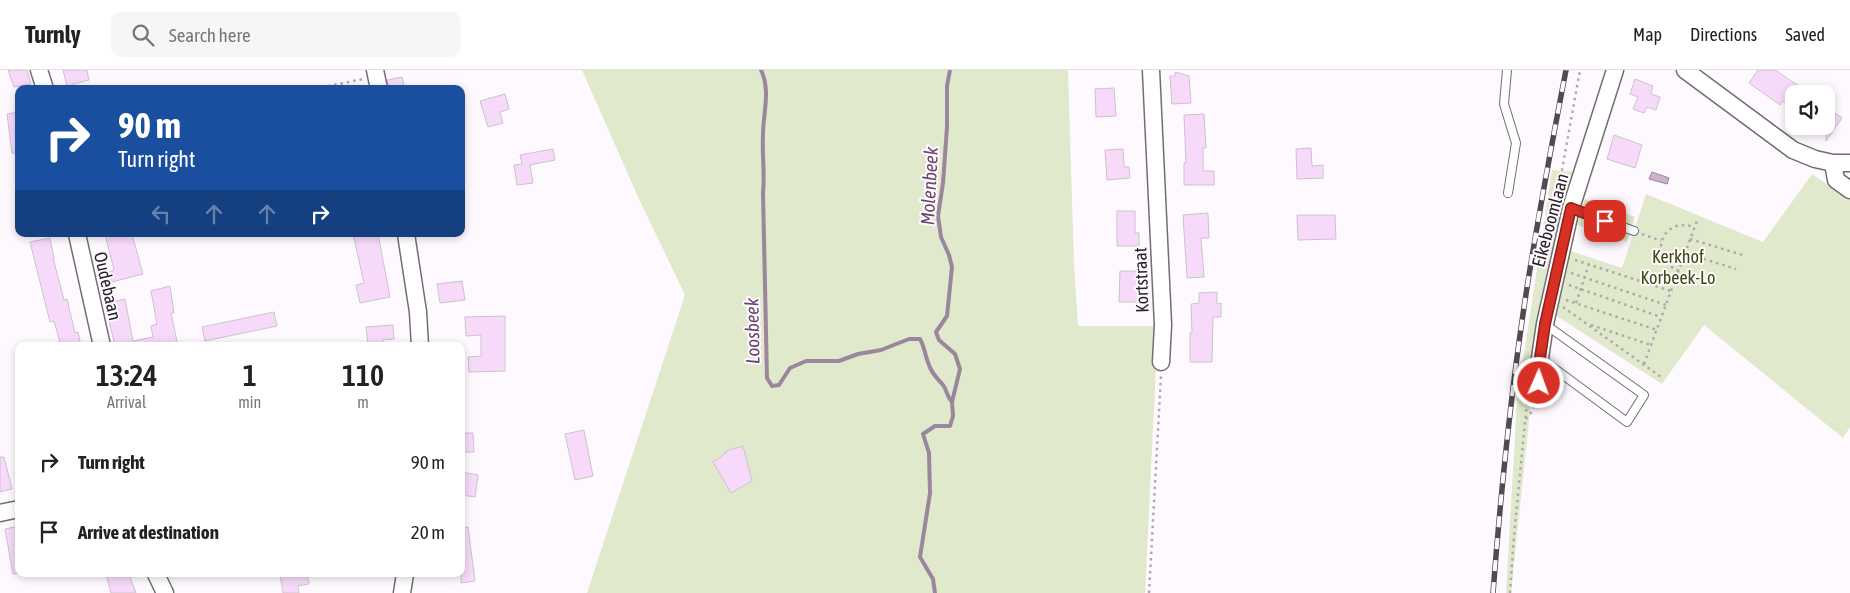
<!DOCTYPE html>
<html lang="en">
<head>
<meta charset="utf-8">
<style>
	:root { --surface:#fff; --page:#f6f6f6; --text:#222; --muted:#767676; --line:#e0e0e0 }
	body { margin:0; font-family:"Asap Condensed",sans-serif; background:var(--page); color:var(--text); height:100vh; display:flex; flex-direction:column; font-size:19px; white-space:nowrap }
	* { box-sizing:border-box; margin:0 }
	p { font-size:16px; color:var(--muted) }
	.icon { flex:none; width:28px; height:28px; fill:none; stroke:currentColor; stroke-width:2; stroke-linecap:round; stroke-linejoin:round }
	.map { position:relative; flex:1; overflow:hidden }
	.drawer { position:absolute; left:15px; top:272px; width:450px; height:235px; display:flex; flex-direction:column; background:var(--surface); border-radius:10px; box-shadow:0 2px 8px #0003 }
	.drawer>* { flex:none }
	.hud { position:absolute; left:15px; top:15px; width:450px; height:152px; border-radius:10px; box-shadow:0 2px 8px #0003; background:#1a4fa0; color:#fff; overflow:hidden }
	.fabs { position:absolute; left:1785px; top:15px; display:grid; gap:10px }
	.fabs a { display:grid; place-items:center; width:50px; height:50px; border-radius:10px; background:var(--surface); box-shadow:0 2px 8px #0003; font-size:25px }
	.pin { position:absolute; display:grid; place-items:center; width:42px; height:42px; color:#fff; margin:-21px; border-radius:10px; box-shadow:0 2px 8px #0006 }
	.me { position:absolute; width:55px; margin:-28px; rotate:2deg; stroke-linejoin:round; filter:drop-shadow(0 0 4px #0008) }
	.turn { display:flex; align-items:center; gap:18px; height:105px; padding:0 20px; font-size:22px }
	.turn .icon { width:65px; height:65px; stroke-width:2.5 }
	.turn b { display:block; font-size:35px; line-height:42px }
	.lanes { display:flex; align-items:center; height:48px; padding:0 20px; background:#0003; justify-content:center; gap:25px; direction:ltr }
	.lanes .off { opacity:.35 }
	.eta { display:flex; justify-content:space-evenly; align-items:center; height:85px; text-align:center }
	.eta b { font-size:30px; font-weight:600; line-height:35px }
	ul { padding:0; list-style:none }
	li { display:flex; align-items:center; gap:15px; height:70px; padding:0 20px }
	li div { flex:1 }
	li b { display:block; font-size:19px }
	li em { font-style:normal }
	header { display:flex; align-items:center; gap:30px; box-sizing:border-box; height:70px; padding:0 25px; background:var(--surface); border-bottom:1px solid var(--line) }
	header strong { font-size:24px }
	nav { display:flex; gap:28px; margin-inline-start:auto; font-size:18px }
	.search { width:350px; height:45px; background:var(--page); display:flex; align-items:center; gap:12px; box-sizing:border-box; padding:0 18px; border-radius:10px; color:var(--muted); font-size:19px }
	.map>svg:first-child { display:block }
</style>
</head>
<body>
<header>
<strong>Turnly</strong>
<div class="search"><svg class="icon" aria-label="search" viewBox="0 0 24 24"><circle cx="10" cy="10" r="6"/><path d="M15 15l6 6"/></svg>Search here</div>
<nav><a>Map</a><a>Directions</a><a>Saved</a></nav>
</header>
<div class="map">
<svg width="1850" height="523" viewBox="0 0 1850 523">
	<rect width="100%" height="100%" fill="#fef9ff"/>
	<path fill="#e0e9cc" d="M 582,0 L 1068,0 L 1074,195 L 1078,256 L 1158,256 L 1145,523 L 587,523 L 685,225 L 638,127 Z
		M 1552,100 L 1579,102 L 1543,253 L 1531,332 L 1511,523 L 1506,523 L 1517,331 Z
		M 1812,104 L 1850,130 L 1850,357 L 1843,368 L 1704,255 L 1662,314 L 1552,243 L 1564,179 L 1622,198 L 1646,124 L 1763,172 Z
		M 1585,129 L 1635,147 L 1632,156 L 1582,138 Z
		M 1580,146 L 1630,163 L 1627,172 L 1577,155 Z"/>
	<path fill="#ceb1d0" stroke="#9c869d" d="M 1652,102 L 1669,108 L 1667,114 L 1649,109 Z"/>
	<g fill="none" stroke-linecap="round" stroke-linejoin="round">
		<path stroke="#9c869d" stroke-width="4" d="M 761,0 C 771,21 763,43 763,65 C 762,85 765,104 763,123 L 767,308 L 772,316 L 779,315 L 790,298 L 806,291 L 839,291 L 858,284 L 881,280 L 909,269 L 920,269 C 925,278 925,286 929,295 C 932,304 937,308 943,315 C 947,320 946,325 952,332
			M 935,523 L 933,509 L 920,487 L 930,423 L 929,383 L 923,364 L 935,356 L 950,356 L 953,346 L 952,332 L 960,299 L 955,284 L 939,270 L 936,262 L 947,246 L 952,197 L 949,185 L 941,167 L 938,146 L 943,113 L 947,57 L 947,16 L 950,0"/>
	</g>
	<path fill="#f7d9fa" stroke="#cac4ca" d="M 8,0 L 27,0 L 31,14 L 14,17 Z
		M 63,0 L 87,0 L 89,10 L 67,16 Z
		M 1758,0 L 1775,0 L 1811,24 L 1794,24 L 1794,39 L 1783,31 L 1780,35 L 1749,13 Z
		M 1175,2 L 1189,6 L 1191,33 L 1172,34 L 1170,6 L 1175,6 Z
		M 402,7 L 405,19 L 389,19 L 387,10 Z
		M 1635,9 L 1653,16 L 1651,24 L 1660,27 L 1656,40 L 1647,37 L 1644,43 L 1633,39 L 1638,27 L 1630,24 Z
		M 1114,18 L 1116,46 L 1096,47 L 1095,19 Z
		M 505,24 L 509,39 L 500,42 L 503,53 L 488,57 L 480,31 Z
		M 1826,37 L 1842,48 L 1826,71 Z
		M 19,42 L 19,83 L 12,83 L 7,44 Z
		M 1204,44 L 1206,78 L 1203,78 L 1203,101 L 1214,101 L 1214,115 L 1184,115 L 1184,93 L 1186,93 L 1184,45 Z
		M 1614,65 L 1642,75 L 1635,98 L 1607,89 Z
		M 1311,78 L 1312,96 L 1323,95 L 1323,108 L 1297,109 L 1296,79 Z
		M 553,79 L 555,90 L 530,95 L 533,113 L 517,115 L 514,95 L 522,94 L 520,85 Z
		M 1123,79 L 1124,97 L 1129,97 L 1130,108 L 1107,110 L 1105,80 Z
		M 1117,141 L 1135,141 L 1135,163 L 1139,163 L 1139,176 L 1117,176 Z
		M 1208,143 L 1209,168 L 1201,168 L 1204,207 L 1187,208 L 1183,145 Z
		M 1297,145 L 1335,145 L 1336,169 L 1298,170 Z
		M 105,164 L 132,164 L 143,204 L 112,212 L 109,202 L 114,200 Z
		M 353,164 L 378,164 L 390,227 L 360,233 L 356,215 L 364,213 Z
		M 50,168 L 54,188 L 53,188 L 64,230 L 67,229 L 75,263 L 78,262 L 81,276 L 61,276 L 54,251 L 50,252 L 30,172 Z
		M 1120,201 L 1138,201 L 1140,232 L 1119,232 Z
		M 462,211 L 465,230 L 440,233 L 437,214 Z
		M 170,216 L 174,243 L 171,243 L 178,276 L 115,276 L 105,234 L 125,229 L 133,271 L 153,267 L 151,256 L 157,254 L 151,221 Z
		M 1217,222 L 1217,234 L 1221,233 L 1221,247 L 1213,247 L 1212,292 L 1190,292 L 1190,263 L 1192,263 L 1191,234 L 1199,233 L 1199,223 Z
		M 274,242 L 277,256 L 205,271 L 202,257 Z
		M 505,246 L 505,301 L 469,302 L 468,287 L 481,286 L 481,265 L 466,266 L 465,247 Z
		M 393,255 L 394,269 L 383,270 L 384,276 L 368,276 L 366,257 Z
		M 584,360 L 593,406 L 575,410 L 565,364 Z
		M 461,363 L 473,363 L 474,382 L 461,382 Z
		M 743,376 L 752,411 L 731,423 L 713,392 L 726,383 L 726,381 Z
		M 0,387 L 4,387 L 12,419 L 0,422 Z
		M 461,402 L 478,405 L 475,427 L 461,425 Z
		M 19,456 L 19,503 L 13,504 L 5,459 Z
		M 468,457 L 475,511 L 461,513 L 461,458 Z
		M 106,504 L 129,504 L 136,523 L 111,523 Z
		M 280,504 L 307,504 L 309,514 L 298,516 L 299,523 L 283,523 Z"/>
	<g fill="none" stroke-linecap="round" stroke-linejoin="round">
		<g stroke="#736d73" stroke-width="10">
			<path id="service" d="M 1507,0 L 1504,34 L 1516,73 L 1508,123
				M 1571,138 L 1634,161
				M 1540,288 L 1627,352 L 1644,325 L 1546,255"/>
		</g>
		<g stroke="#736d73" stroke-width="19">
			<path id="minor" d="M 39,0 L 45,19
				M 375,0 L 379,19
				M 1151,0 L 1163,255 L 1161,292
				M 1685,0 L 1793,80 L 1815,89 L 1833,93 L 1850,93
				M 1833,93 L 1836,110 L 1850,120
				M 77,164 L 102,276
				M 406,164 L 418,242 L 420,276
				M 1539,313 L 1540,288 L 1545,254 L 1571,138 L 1615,0
				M 0,443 L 19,439
				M 156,504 L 165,523
				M 402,523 L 405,504"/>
		</g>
		<path stroke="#ada9ae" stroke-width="2.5" stroke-dasharray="2.5 4" stroke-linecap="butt" d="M 315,19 L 363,9
			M 1555,139 L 1580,0
			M 1642,164 L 1661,171
			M 1690,169 L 1746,186
			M 1685,183 L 1736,199
			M 1575,190 L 1671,221
			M 1679,201 C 1647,188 1661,146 1694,157
			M 1571,203 L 1666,235
			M 1569,215 L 1661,247
			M 1566,230 L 1657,260
			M 1576,233 L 1589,194
			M 1563,237 L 1661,307
			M 1591,255 L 1651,275
			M 1644,294 L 1698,148
			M 1526,349 L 1533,340 L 1536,325
			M 1149,523 L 1161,306
			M 1510,523 L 1514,466 L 1528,322"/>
		<use href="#service" stroke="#fff" stroke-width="8"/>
		<use href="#minor" stroke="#fff" stroke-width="16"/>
		<g stroke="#4f4b4f" stroke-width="5.5">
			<path id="rail" d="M 1493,523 C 1500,432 1509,341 1522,251 C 1534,167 1550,83 1566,0"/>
		</g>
		<use href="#rail" stroke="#fef9ff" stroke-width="4" stroke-dasharray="11" stroke-linecap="butt"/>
	</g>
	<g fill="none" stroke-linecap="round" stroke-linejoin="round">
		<g stroke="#8d1f18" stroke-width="12">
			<path id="route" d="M 1539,313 L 1540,288 L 1545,254 L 1571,138 L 1605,151"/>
		</g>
		<use href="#route" stroke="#d93025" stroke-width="9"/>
	</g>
	<g text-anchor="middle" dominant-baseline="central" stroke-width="4" stroke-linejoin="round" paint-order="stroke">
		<g font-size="18" fill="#262326" stroke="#fef9ff">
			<text transform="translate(1550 150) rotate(-75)">Eikeboomlaan</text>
			<text transform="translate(1141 210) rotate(-92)">Kortstraat</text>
			<text transform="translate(108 216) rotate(77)">Oudebaan</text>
		</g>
		<g font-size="18" fill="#3d490c" stroke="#fef9ff">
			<text x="1678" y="186">Kerkhof<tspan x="1678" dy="21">Korbeek-Lo</tspan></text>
		</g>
		<g font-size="19" font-style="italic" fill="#6b436e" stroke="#fef9ff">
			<text transform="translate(929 116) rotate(-87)">Molenbeek</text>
			<text transform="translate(752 261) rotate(-91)">Loosbeek</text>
		</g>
	</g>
</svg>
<div class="fabs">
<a><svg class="icon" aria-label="sound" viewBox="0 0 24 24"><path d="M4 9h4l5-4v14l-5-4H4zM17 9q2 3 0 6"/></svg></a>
</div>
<div class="pin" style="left:1605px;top:151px;background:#d93025"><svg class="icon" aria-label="arrive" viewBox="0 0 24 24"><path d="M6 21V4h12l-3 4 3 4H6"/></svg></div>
<svg class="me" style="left:1539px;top:313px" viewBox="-20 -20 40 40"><circle r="17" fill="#d93025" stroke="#fff" stroke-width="3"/><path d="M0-11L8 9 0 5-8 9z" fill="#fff"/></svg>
<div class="hud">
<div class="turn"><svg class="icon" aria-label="right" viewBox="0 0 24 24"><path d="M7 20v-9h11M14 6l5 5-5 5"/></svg><div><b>90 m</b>Turn right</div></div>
<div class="lanes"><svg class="icon off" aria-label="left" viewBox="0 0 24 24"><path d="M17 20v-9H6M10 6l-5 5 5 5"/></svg><svg class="icon off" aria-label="ahead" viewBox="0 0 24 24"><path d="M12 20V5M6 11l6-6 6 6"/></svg><svg class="icon off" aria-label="ahead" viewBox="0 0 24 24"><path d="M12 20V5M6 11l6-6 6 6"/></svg><svg class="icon" aria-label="right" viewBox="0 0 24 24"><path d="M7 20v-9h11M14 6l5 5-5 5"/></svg></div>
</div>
<section class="drawer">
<div class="eta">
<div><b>13:24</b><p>Arrival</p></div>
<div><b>1</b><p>min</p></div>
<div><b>110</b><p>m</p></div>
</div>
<ul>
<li><svg class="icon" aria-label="right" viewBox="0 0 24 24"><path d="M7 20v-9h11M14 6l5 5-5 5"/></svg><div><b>Turn right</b></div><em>90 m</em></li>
<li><svg class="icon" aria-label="arrive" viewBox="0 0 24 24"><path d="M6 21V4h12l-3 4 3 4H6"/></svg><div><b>Arrive at destination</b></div><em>20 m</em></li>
</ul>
</section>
</div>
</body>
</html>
